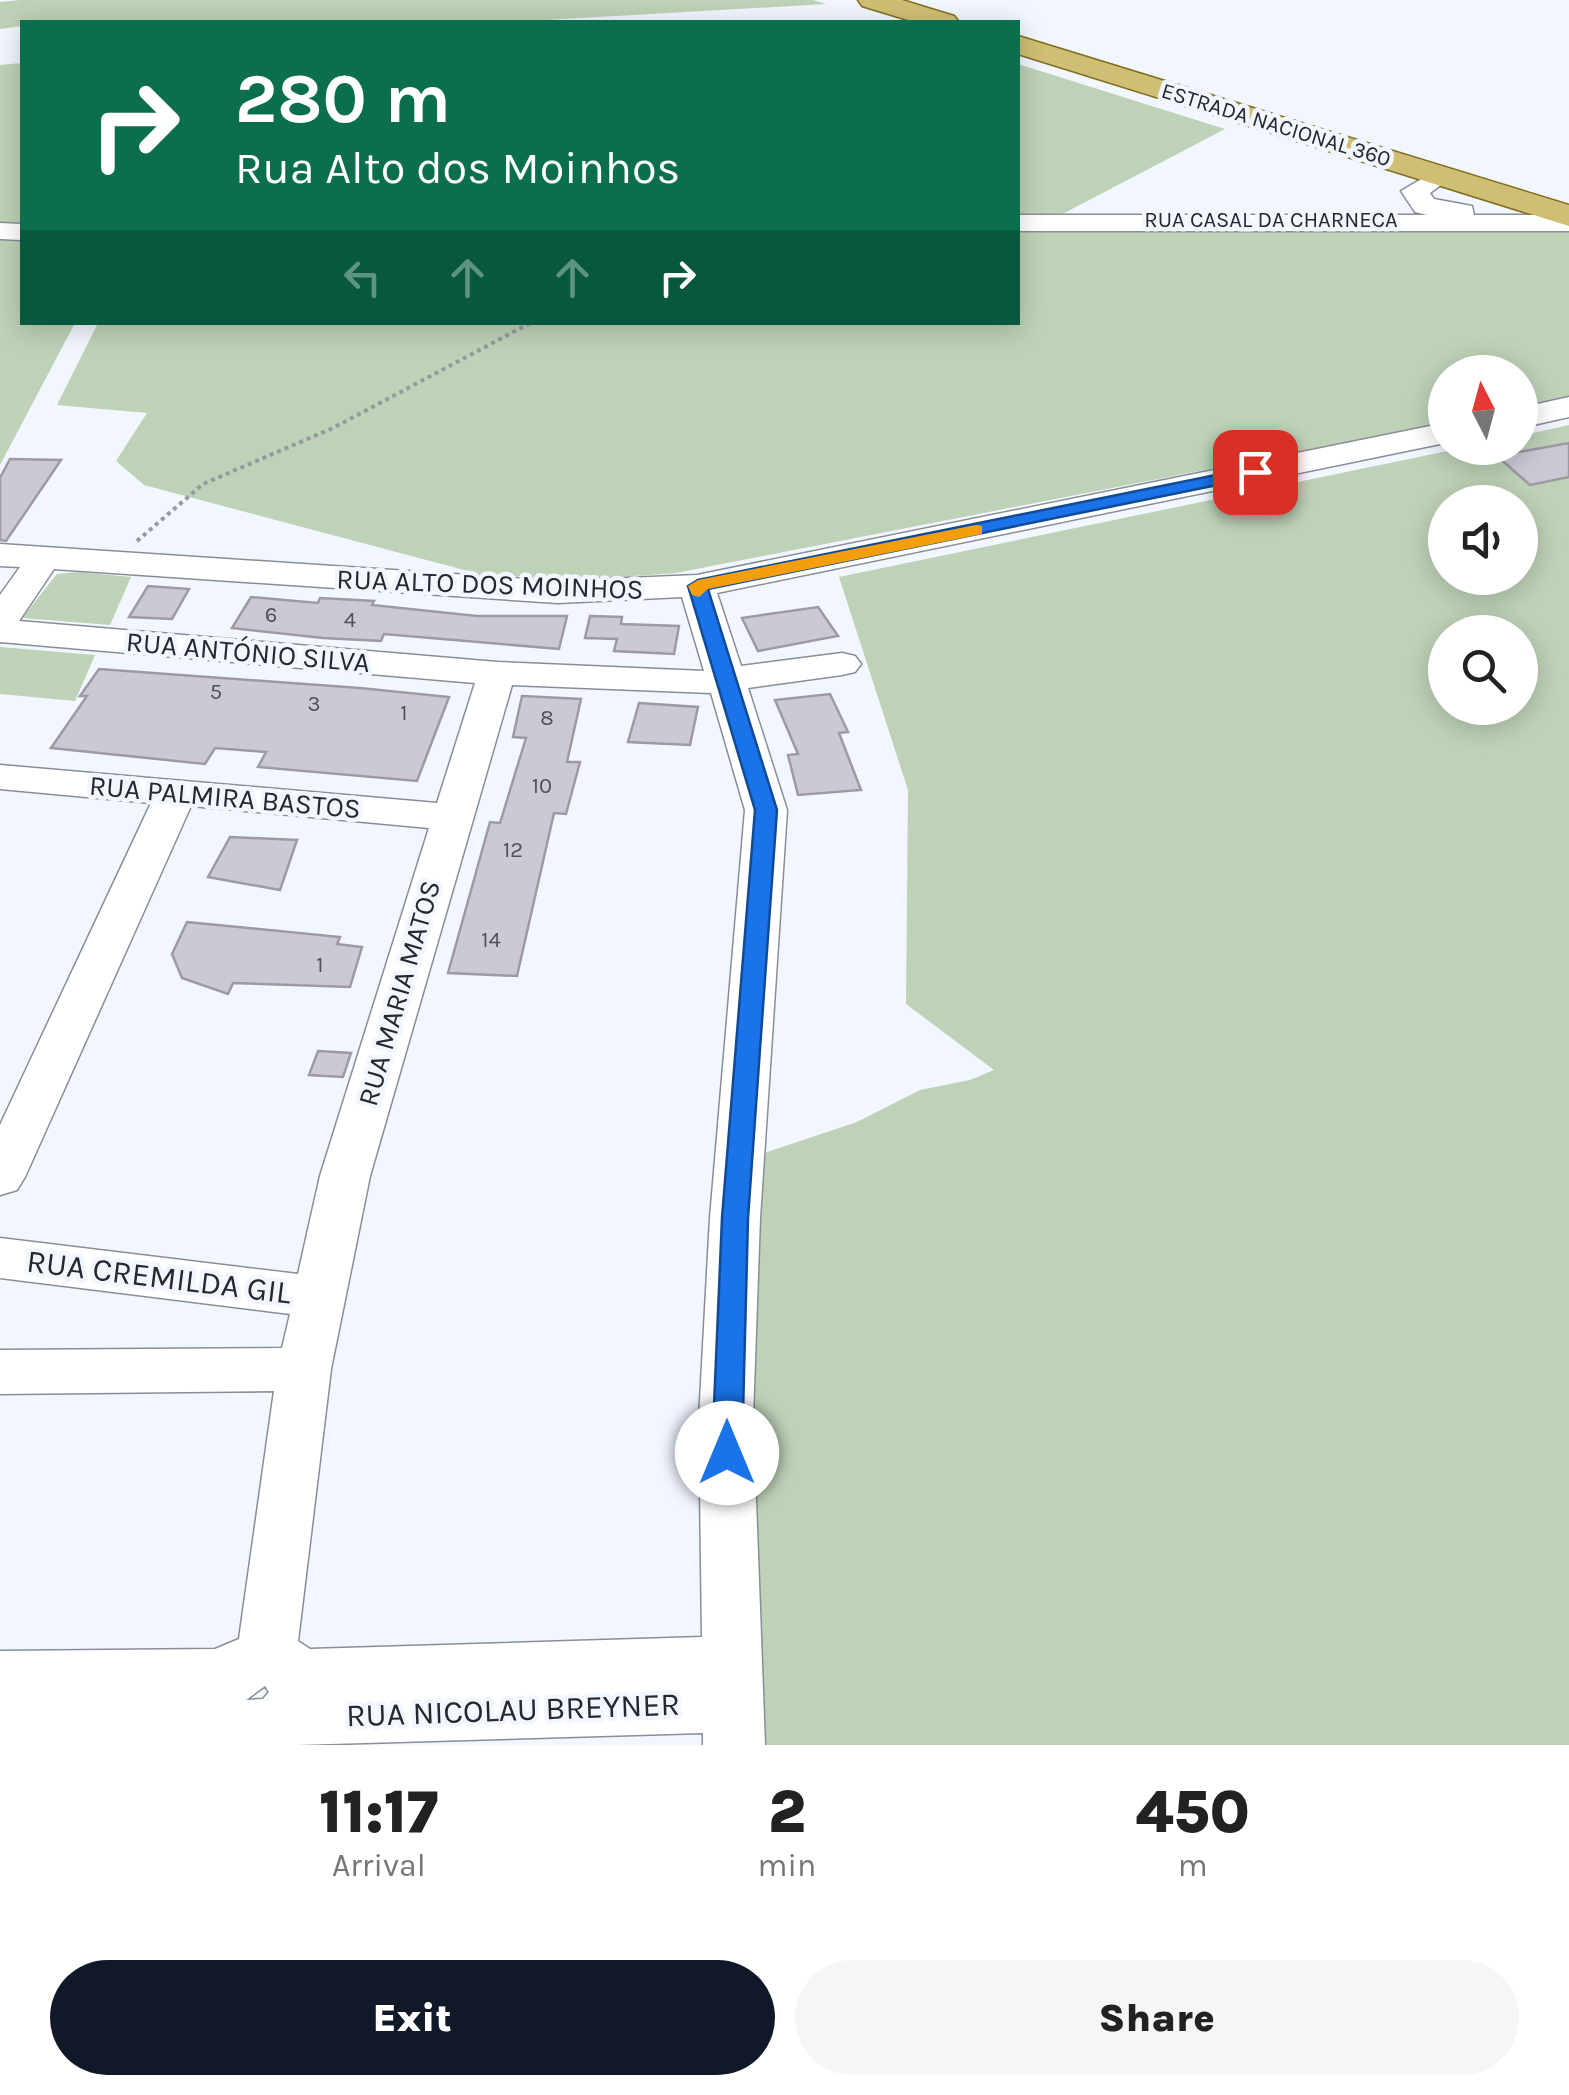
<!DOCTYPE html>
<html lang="en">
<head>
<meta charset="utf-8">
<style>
	:root { --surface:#fff; --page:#f6f6f6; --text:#222; --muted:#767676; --accent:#111827 }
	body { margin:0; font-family:Karla,sans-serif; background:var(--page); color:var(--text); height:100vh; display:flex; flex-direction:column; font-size:38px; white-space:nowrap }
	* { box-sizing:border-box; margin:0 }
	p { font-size:32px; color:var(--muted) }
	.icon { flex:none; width:55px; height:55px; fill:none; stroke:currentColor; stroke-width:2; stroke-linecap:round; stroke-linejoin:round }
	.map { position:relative; height:1745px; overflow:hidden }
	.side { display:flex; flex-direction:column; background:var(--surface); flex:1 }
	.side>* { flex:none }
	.hud { position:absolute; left:20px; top:20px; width:1000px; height:305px; border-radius:0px; box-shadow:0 5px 25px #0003; background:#0b6e4f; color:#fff; overflow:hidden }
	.needle { width:65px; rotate:354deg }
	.fabs { position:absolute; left:1428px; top:355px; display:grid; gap:20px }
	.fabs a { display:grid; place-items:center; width:110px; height:110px; border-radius:50%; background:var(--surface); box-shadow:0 5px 25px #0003; font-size:50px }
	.pin { position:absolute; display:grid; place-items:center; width:85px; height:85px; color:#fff; margin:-42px; border-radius:20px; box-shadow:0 5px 15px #0006 }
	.me { position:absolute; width:110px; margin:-55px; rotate:0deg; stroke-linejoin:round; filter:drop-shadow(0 0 8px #0008) }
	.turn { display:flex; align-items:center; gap:35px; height:210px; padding:0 50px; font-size:45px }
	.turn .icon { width:130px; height:130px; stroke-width:2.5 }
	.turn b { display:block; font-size:70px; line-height:85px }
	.lanes { display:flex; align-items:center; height:95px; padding:0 50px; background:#0003; justify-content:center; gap:50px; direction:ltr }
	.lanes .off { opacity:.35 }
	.eta { display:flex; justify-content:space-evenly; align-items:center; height:170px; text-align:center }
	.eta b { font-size:60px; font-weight:800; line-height:70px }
	.primary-button { display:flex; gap:20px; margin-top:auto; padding:20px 50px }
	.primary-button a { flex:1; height:115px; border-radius:60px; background:var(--accent); color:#fff; font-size:40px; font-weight:800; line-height:115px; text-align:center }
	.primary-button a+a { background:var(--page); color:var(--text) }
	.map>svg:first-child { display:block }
</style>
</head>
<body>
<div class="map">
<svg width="1569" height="1745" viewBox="0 0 1569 1745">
	<rect width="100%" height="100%" fill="#f1f6ff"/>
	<path fill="#bed2b7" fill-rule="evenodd" d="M 20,0 L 813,0 L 826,4 L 511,22 L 22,22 L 22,26 L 0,29 L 0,2 Z
		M 22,63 L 22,229 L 0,228 L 0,65 Z
		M 1018,64 L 1225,129 L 1051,220 L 1569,230 L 1569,397 L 1520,407 L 1520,372 L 1445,372 L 1445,423 L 676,573 L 590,579 L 483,575 L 144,485 L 116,461 L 147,413 L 57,405 L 98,323 L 1018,322 Z
		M 0,238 L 22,239 L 22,322 L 75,323 L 0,465 Z
		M 1569,425 L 1569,1745 L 741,1745 L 761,1154 L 857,1122 L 920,1090 L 970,1080 L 994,1070 L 906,1004 L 908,790 L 839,577 L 1462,448 L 1520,448 L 1520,436 ZM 1445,502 L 1520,502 L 1520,578 L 1445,578 ZM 1445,632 L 1520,632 L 1520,708 L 1445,708 Z
		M 78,572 L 131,577 L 110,625 L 22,618 L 57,574 Z
		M 0,647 L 95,655 L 75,701 L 0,694 Z"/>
	<path fill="#cdc9d4" stroke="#9e9aa5" stroke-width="2.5" d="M 1569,443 L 1569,477 L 1530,485 L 1497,456 Z
		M 10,459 L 61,460 L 6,541 L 0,540 L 0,478 Z
		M 148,586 L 189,589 L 172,619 L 129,617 Z
		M 251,597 L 318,603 L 320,598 L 374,601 L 372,605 L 477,616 L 567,616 L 559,649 L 384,634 L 381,641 L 323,638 L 232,628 Z
		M 818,607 L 838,636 L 758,651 L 742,618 Z
		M 590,616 L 622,617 L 621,624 L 679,626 L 674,654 L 614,651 L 617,639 L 585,638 Z
		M 99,669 L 360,688 L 449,697 L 417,781 L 258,767 L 266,752 L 215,748 L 205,764 L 51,748 L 87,696 L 80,696 Z
		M 830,694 L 848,732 L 839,733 L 861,790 L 798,795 L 788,755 L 798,754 L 775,700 Z
		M 522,696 L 581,699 L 567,762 L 580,762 L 566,814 L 554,813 L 517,976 L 448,973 L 490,822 L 500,823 L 526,738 L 513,737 Z
		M 639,703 L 698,707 L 690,745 L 628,742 Z
		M 230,837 L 297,840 L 280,890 L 208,877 Z
		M 187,922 L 340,937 L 337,944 L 362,947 L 350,987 L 233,983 L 228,994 L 182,978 L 172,954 Z
		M 318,1051 L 351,1053 L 343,1077 L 309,1075 Z"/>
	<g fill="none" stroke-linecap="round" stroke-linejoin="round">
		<g stroke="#888e98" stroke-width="3">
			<path id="minor" d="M 1440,168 L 1453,176 L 1430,193 L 1434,199 L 1472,206 L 1474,215 L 1569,215 L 1569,231 L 1018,231 L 1018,215 L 1427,215 L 1415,212 L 1401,191 Z
				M 0,223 L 22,224 L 22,240 L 0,239 Z
				M 1569,397 L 1569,417 L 1520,428 L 1520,408 Z
				M 1445,423 L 1445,443 L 717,593 L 741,666 L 842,653 L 855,656 L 861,664 L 855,672 L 842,675 L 748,688 L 787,810 L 760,1218 L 753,1418 L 765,1745 L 703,1745 L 703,1733 L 296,1745 L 0,1745 L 0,1651 L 215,1649 L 239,1639 L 274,1391 L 0,1394 L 0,1350 L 282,1348 L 290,1314 L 0,1278 L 0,1238 L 298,1274 L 320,1176 L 429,828 L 191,806 L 25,1177 L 17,1190 L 0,1195 L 0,1125 L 151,803 L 0,789 L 0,765 L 437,803 L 475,683 L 0,642 L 0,595 L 20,567 L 0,566 L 0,544 L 558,581 L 697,575 ZM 54,569 L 558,603 L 682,597 L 704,671 L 497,662 L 19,621 ZM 512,685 L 711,693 L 745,810 L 710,1218 L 699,1418 L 702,1637 L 310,1649 L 298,1641 L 331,1369 L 370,1176 ZM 265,1686 L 269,1692 L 263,1699 L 246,1700 Z"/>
		</g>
		<g stroke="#806e1f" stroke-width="3">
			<path id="major" d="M 858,0 L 902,0 L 954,16 L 959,22 L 915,22 L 862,6 Z
				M 1018,36 L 1569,205 L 1569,226 L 1018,54 Z"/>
		</g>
		<path stroke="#969aa0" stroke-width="4" stroke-dasharray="4 4" stroke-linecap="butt" d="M 137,541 L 203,484 L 333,428 L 532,322"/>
		<use href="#minor" fill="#fff" fill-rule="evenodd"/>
		<use href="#major" fill="#d0be74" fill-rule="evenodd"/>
	</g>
	<path fill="#1a73e8" stroke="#114b97" stroke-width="2.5" d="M 1255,467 L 1264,472 L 1261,476 L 708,589 L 777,810 L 748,1218 L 742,1453 L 737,1462 L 727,1466 L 716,1462 L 712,1453 L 722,1218 L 755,810 L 688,586 L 698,580 Z"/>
	<path fill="#f59e0b" d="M 976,525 L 982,526 L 982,534 L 708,589 L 699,597 L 692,595 L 688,586 L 698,580 Z"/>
	<g text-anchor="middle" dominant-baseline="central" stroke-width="9" stroke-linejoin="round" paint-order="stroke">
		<g font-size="22" fill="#26282c" stroke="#f1f6ff">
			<text transform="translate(1276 125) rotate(17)">ESTRADA NACIONAL 360</text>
			<text x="1271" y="220">RUA CASAL DA CHARNECA</text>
		</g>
		<g font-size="22" fill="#505056">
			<text x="271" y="615">6</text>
			<text x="350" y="620">4</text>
			<text x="216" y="692">5</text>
			<text x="314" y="704">3</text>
			<text x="404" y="713">1</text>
			<text x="547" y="718">8</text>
			<text x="542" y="786">10</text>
			<text x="513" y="850">12</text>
			<text x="491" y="940">14</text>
			<text x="320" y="965">1</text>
		</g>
		<g font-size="28" fill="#26282c" stroke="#f1f6ff">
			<text transform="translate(490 584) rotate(2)">RUA ALTO DOS MOINHOS</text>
			<text transform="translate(248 652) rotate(5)">RUA ANTÓNIO SILVA</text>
			<text transform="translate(225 797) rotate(5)">RUA PALMIRA BASTOS</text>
			<text transform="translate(399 993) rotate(-74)">RUA MARIA MATOS</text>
		</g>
		<g font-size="32" fill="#26282c" stroke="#f1f6ff">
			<text transform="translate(159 1277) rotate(7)">RUA CREMILDA GIL</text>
			<text transform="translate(513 1710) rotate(-2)">RUA NICOLAU BREYNER</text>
		</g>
	</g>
</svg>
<div class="fabs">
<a><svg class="needle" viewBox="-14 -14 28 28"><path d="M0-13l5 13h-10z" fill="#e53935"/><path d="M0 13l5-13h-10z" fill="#767676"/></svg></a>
<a><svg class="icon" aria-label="sound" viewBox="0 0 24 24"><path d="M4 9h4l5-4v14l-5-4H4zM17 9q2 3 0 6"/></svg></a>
<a><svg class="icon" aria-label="search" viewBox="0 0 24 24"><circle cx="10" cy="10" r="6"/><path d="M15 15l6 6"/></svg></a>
</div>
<div class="pin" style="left:1255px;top:472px;background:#d93025"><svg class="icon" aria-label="arrive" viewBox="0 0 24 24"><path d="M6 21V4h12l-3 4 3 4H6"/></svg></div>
<svg class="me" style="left:727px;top:1453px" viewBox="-20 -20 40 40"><circle r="19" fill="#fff"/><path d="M0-13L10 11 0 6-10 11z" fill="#1a73e8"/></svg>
<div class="hud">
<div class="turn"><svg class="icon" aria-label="right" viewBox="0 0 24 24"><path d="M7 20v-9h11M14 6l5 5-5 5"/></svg><div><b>280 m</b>Rua Alto dos Moinhos</div></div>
<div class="lanes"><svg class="icon off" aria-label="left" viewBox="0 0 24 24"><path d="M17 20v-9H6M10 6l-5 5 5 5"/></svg><svg class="icon off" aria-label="ahead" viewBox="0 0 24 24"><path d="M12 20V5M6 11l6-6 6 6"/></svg><svg class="icon off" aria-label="ahead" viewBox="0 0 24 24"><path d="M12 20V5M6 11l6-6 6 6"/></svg><svg class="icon" aria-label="right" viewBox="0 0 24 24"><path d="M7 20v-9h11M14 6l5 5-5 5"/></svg></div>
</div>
</div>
<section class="side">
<div class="eta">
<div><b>11:17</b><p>Arrival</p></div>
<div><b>2</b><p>min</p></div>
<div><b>450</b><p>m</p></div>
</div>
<div class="primary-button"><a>Exit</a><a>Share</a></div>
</section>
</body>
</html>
